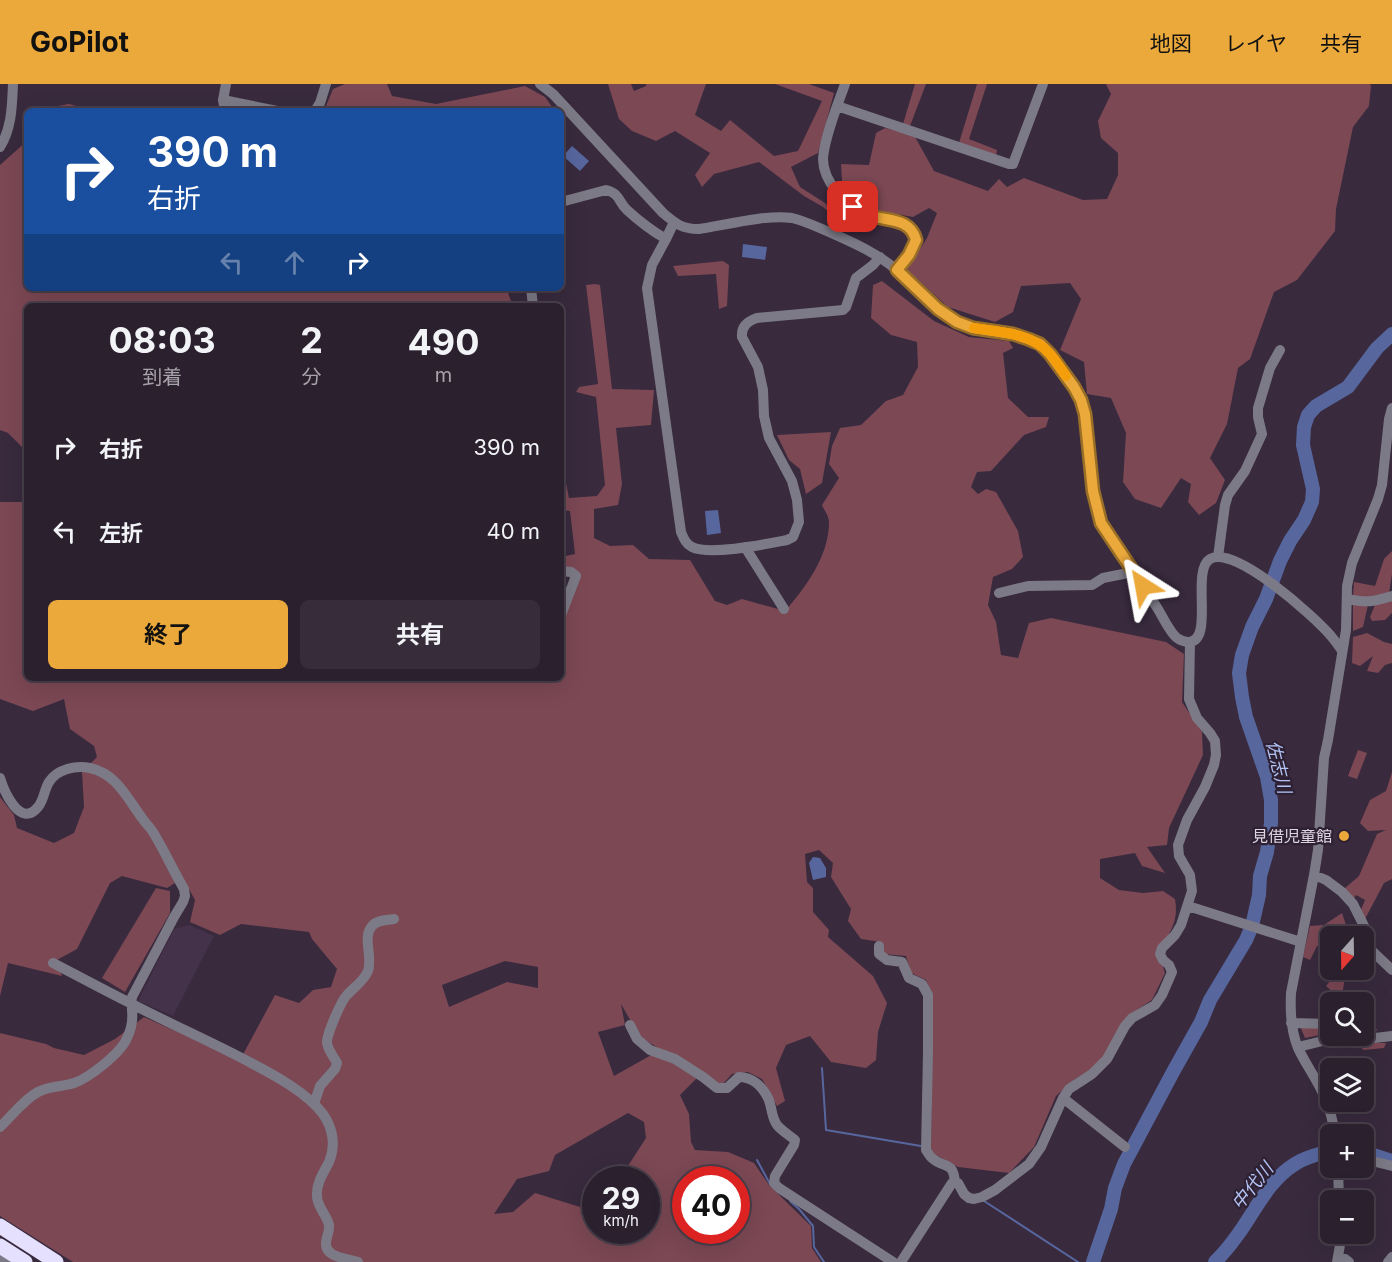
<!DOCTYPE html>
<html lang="ja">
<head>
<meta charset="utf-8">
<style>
	:root { --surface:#2b202e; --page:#372d3a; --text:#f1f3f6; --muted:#a6a3aa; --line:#473e4a; --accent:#eca93b }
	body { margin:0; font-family:Inter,"Noto Sans JP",sans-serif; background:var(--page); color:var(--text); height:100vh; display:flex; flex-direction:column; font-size:22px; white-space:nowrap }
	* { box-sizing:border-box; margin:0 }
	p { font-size:20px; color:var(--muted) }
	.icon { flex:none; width:33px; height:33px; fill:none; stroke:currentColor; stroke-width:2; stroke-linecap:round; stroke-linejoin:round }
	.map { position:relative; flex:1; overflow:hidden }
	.side { position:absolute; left:24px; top:219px; width:540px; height:378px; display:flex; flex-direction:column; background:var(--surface); border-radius:9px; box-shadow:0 6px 24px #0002,0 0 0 2px var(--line) }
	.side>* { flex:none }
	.guide { position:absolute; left:24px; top:24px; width:540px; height:183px; border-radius:9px; box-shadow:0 6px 24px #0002,0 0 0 2px var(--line); background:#1a4fa0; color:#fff; overflow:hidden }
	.needle { width:39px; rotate:200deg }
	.controls { position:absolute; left:1320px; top:842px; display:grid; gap:12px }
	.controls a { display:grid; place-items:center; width:54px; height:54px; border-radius:9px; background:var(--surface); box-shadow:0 6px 24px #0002,0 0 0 2px var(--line); font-size:30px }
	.speed { position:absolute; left:582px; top:1082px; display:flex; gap:12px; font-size:30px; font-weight:700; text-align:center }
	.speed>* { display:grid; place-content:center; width:78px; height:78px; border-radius:50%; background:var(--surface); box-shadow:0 6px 24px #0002,0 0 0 2px var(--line); line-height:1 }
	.speed small { font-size:15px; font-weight:400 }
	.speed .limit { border:9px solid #d22; background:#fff; color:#111 }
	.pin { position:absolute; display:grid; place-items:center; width:51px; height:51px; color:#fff; margin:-26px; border-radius:12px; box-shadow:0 3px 9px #0006 }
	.me { position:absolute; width:66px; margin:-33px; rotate:326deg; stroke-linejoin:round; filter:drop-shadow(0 0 4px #0008) }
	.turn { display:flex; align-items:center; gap:21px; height:126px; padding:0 24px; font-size:27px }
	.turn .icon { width:78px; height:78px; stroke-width:2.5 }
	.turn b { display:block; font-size:42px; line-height:51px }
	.lanes { display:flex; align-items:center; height:57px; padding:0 24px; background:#0003; justify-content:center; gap:30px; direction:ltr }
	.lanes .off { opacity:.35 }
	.eta { display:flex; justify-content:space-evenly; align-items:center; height:102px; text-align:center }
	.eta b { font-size:36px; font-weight:700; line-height:42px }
	.action { display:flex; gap:12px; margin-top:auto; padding:12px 24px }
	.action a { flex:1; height:69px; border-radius:9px; background:var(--accent); color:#111; font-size:24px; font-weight:700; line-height:69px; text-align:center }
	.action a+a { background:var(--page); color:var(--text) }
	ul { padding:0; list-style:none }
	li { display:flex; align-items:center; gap:18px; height:84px; padding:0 24px }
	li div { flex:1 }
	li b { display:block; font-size:22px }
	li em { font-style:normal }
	header { display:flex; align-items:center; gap:36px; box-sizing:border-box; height:84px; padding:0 30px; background:var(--accent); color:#111 }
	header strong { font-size:28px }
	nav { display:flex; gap:33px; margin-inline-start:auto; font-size:21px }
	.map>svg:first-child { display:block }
</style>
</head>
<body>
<header>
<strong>GoPilot</strong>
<nav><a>地図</a><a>レイヤ</a><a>共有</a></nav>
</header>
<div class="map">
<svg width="1392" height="1178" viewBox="0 0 1392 1178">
	<rect width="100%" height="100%" fill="#392a3e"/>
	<path fill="#44314a" d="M 189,841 L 214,852 L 173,932 L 138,917 L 174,845 Z"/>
	<path fill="#7b4854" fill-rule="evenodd" d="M 345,0 L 387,0 L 392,12 L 436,20 L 525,2 L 545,13 L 555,27 L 324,27 L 333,5 Z
		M 608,0 L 631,0 L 634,7 L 646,2 L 646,0 L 706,0 L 695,31 L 721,47 L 730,36 L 774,72 L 798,67 L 822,17 L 775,0 L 809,0 L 834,9 L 818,69 L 791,83 L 800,103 L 825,119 L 848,141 L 844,142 L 823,123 L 804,112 L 759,78 L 714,90 L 702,103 L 695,91 L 710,69 L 675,47 L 656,57 L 632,47 L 619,35 Z
		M 915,0 L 926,0 L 910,42 L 903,40 Z
		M 977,0 L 987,0 L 969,55 L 997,66 L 996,72 L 959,59 Z
		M 1106,0 L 1370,0 L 1371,2 L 1369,22 L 1353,43 L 1336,125 L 1335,147 L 1297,196 L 1274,208 L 1250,275 L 1238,284 L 1227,340 L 1210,374 L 1225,396 L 1216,419 L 1199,431 L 1188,418 L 1191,400 L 1181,394 L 1161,424 L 1135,415 L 1123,398 L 1126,349 L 1111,314 L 1087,310 L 1084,278 L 1060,266 L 1081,215 L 1070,199 L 1021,202 L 1013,228 L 995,238 L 948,223 L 907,186 L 927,154 L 937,129 L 929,124 L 913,133 L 880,127 L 856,115 L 842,97 L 841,80 L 869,81 L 876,49 L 885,44 L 914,51 L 934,87 L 988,107 L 999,95 L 1007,103 L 1024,94 L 1083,116 L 1107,115 L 1118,91 L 1118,69 L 1101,54 L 1098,37 L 1111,10 Z
		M 69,20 L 93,27 L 42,27 L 42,25 Z
		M 27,57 L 27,204 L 503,204 L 508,209 L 513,222 L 27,222 L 27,368 L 8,349 L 0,346 L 0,81 Z
		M 723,177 L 729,181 L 727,222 L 719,225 L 716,190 L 678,192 L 673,182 Z
		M 882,197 L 934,237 L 969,253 L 1009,257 L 1013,264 L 1003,269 L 1008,314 L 1028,333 L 1049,333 L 1046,343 L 1024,351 L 991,387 L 977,388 L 971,403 L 978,410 L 986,405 L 996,408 L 1018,447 L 1023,473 L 1012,485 L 993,493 L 988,521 L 996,538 L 1001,571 L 1018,574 L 1029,539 L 1051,534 L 1166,558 L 1184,570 L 1182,618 L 1202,648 L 1203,671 L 1169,744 L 1167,761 L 1147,763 L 1165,789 L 1142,782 L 1135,769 L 1100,775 L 1100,794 L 1119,806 L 1143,809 L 1163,807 L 1175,815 C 1179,838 1170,849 1158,867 L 1165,889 L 1152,916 L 1130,930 L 1101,979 L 1075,995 L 1056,1012 L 1034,1063 L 1009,1089 L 958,1083 L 931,1068 L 933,913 L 926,896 L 911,889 L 906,872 L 884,870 L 881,858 L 861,855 L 848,837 L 851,825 L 831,793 L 833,779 L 819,766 L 805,770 L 807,798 L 813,804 L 813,828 L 829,846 L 828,853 L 873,892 L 887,919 L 878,948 L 876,976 L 866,984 L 831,978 L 810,952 L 786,961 L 776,984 L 785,1017 L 777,1022 L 762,995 L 748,988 L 732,990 L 721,1002 L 640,953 L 621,920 L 625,941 L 598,948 L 614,992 L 653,970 L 672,976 L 698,993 L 680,1011 L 689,1030 L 691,1058 L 695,1066 L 728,1068 L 754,1079 L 769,1101 L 811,1142 L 812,1164 L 821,1178 L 73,1178 L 0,1132 L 0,949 L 46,960 L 54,964 L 84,971 L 115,955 L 144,933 L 240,976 L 275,911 L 299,919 L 313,906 L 331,903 L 337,885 L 312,855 L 309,848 L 241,840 L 220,851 L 190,838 L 195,816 L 157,748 L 175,799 L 167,804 L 122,792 L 110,799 L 77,865 L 57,876 L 62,892 L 8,879 L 0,912 L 0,713 L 14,731 L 17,744 L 54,759 L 74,749 L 84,723 L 82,688 L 97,673 L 94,662 L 70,645 L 64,615 L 33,627 L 0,615 L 0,418 L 27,418 L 27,594 L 561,594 L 561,537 L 579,496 L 561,483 L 561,473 L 575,470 L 570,427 L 561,426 L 561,375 L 569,414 L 597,412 L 605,401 L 596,313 L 576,308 L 579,303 L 598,300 L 586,201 L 595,200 L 600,201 L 612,305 L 654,306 L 651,341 L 616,344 L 622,400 L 618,421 L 594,425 L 594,454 L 610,462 L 633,461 L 649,475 L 690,476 L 715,517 L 727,521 L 742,515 L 785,527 C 806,503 829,472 829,438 C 829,432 824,426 822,421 L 839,394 L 829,380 L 832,362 L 840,344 L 861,341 L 886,317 L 903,311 L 918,283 L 917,258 L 891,251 L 871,234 L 873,201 ZM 505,877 L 538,883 L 538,904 L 507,898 L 449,923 L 442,901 ZM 628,1029 L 644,1038 L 646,1054 L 626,1085 L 631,1095 L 646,1095 L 646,1146 L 596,1146 L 595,1109 L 580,1123 L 535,1109 L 513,1128 L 494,1130 L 517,1095 L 549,1087 L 555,1071 ZM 686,1095 L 736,1095 L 736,1146 L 686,1146 Z
		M 831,348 L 822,399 L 806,410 L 800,385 L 789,376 L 777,351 Z
		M 1392,467 L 1392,490 L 1389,509 L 1374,515 L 1353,512 L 1354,498 L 1375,502 L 1384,475 Z
		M 1392,516 L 1392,529 L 1385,536 L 1372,537 L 1370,533 L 1375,521 Z
		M 1353,520 L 1368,521 L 1363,543 L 1353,547 Z
		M 1367,549 L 1384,558 L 1392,560 L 1392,579 L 1385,581 L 1378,589 L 1367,587 L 1373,572 L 1360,582 L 1352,579 L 1353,553 Z
		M 1358,666 L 1367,669 L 1357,695 L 1348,692 Z
		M 1392,688 L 1392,795 L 1384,799 L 1365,835 L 1360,828 L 1365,816 L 1356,811 L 1353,816 L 1344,805 L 1359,792 L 1377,750 L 1386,746 L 1368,747 L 1360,739 L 1370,716 L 1386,707 Z
		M 156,804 L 170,807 L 170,829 L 125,908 L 102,894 Z
		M 1342,829 L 1349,850 L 1348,852 L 1330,852 L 1330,867 L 1317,862 L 1310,876 L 1303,873 L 1310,842 L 1324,841 Z
		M 1346,888 L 1342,911 L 1336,911 L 1326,902 L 1336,890 Z
		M 1367,920 L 1373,922 L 1369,937 L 1378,947 L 1364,941 Z
		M 1300,942 L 1330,943 L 1330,949 L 1305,954 Z
		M 1355,959 L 1386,959 L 1384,964 L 1364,966 Z"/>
	<path fill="#57679e" d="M 572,62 L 589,77 L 580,87 L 563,72 Z
		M 743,160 L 767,163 L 765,176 L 742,173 Z
		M 718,426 L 721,449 L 707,451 L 705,427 Z
		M 813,773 L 820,774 L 826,784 L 826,793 L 813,796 L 809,779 Z"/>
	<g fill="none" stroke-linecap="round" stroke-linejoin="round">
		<path stroke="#57679e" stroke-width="2" d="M 822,984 L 826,1046 L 921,1062
			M 757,1076 L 770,1100
			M 790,1117 L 799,1125 L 813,1142 L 814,1163 L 824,1178
			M 984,1117 L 1078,1178"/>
		<path stroke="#57679e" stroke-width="14" d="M 1364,1068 L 1392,1077
			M 1093,1178 L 1111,1125 L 1115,1104 L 1124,1080 L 1173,988 L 1201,938 L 1210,916 L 1246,856 L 1252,842 L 1259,811 L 1260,792 L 1267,768 L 1271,739 L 1271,716 L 1267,693 L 1246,633 L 1242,613 L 1239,589 L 1242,571 L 1252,543 L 1266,515 L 1280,477 L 1290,457 L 1304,436 L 1312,418 L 1313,405 L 1303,361 L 1304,343 L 1308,331 L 1316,322 L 1348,303 L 1377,264 L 1392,250
			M 1215,1178 C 1224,1169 1232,1159 1239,1149 C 1256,1125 1269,1096 1295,1080 C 1305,1073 1319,1070 1330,1067"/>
		<path stroke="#7c7a86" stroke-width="10" d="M 540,0 L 553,10 L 663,129 C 676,140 682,145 699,145 C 725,141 768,130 792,134 C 805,137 817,143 829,148 C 854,159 877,169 898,187 C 916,203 935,227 957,239 C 969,244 983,245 995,248 C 1030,253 1040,256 1061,285 C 1066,291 1071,298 1075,305 C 1094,337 1088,389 1097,426 C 1101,445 1114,461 1125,477 C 1136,492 1146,507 1156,522 C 1162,531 1167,543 1174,551 C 1177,555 1182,557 1187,558 C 1216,560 1190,487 1210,475 C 1234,460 1315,533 1331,552 C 1335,557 1339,562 1342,567
			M 845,0 C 838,20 824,54 823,75 C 823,98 846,122 866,130 C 884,138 910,132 916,156 L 909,171 L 897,186
			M 223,16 L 277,27
			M 837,22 L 1009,80 L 1013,80 L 1043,0
			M 225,27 L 223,16 L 226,0
			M 315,27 L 320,19 L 326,0
			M 0,63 C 12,44 12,21 13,0
			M 561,118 L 606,106 C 621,110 618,118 627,126 C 639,137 652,147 666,155
			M 674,138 L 666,155 L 652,181 L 647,204 L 681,448 C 684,455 686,460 692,463 C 710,472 766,460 787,456 L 793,453 L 799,438 L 797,416 L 792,397 L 769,354 L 764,332 L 763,306 L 758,283 L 742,253 C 741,242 748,237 757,234 L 843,226 L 846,223 L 856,194 L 873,181 L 880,173
			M 531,204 L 533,222
			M 745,463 L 784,525
			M 1218,473 L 1225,421 L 1228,411 L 1245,387 L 1262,350 L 1258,333 L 1258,324 L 1270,284 L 1280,266
			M 561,487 L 571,488 L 576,492 L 561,531
			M 999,509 L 1028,502 L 1092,501 L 1103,494 L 1133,488
			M 1347,515 C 1368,519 1372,518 1392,512
			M 0,694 C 4,707 20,745 38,723 C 44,716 44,706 49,698 C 57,685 76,681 90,684 C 117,690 127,714 142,734 C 145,739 150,743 153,748 C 164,766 173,786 184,805 L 185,812 L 183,818 L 174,833 L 132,913 C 131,919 132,921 132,927 C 133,936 131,946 127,954 C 121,969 89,994 74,999 C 62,1003 49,1002 38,1008 C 23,1016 12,1032 0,1043
			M 1314,791 L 1326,796 L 1342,808 L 1353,820 L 1368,850 L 1369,864 L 1392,886
			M 1188,822 L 1301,858
			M 879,862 L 879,870 L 887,876 L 902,878 L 909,894 L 922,900 L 928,911 L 928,968 L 926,1066 C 927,1067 930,1073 932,1074 C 944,1085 953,1076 955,1098
			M 53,879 C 78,892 104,906 130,919 C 170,940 212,958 253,980 C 276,992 307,1009 323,1030 C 333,1044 336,1062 329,1078 C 324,1088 316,1099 317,1112 C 317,1123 327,1131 329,1141 C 330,1147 326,1153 326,1159 C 325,1174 347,1174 358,1178
			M 1291,939 L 1330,940
			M 630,941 L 637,955 L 650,966 L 675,975 L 703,993 L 717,1004 L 727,1004 L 739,993 C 752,993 762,1002 768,1014 C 772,1022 771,1033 777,1041 C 782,1047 789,1051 795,1056 L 794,1061 L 775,1092 L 774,1099 L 779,1104 L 893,1178
			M 1298,963 L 1339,953 L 1375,954 L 1392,952
			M 1063,1014 L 1125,1063
			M 314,1020 L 320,1002 L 335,985 L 337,979 C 334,973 327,965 327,958 C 327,950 341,917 347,911 C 354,903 364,897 368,887 C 373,873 362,853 372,842 C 377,836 387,836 394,835
			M 1335,1050 C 1333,1038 1330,1025 1325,1014 C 1318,997 1306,981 1298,964 C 1291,947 1290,928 1291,909 L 1314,791 L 1318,766 L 1324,674 L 1328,656 L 1346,546 L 1347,502 L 1352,479 L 1378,415 L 1382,401 L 1389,335 L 1392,324
			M 1364,1075 L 1392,1082
			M 1338,1083 L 1339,1116
			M 0,1174 L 6,1178
			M 1338,1174 L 1345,1175 L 1349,1178
			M 901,1178 L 952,1099 L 958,1099 L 964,1110 L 969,1114 L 974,1115 L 982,1113 L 995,1106 L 1029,1080 L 1041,1063 L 1063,1014 L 1069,1005 L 1092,990 L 1107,975 L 1125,942 L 1132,934 L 1155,921 L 1162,911 L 1172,888 L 1169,881 L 1163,876 L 1160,870 L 1162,864 L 1175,851 L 1181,841 L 1192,807 L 1190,791 L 1179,772 L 1178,761 L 1187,736 L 1205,703 L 1214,681 L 1216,671 L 1215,657 L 1210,649 L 1197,634 L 1189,615 L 1190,558
			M 1337,1178 L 1340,1161 L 1339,1149
			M 1388,1178 L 1392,1173"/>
		<path stroke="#e5e0fd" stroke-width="15" d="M 0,1142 L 56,1178
			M 0,1162 L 25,1178"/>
	</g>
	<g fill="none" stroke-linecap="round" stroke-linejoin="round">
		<g stroke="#996e26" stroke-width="15">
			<path id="route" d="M 853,123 C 857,126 862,129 866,130 C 884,138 910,132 916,156 L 909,171 L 897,186 L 938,225 L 957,238 L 973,244 L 1013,250 L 1028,255 L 1040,260 L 1050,270 L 1074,303 L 1081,316 L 1085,330 L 1093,407 L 1101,439 L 1143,502"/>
		</g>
		<use href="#route" stroke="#eca93b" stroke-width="10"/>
		<path stroke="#f59e0b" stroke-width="10" d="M 974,244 C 1000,248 1031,249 1049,269 C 1056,276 1061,285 1066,292"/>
	</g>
	<circle fill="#eca93b" stroke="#2f2134" stroke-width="2" cx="1344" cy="752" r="6"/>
	<g text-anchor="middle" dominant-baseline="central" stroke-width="4.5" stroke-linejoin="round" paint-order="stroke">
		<g font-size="16" fill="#dfd5e2" stroke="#2f2134" text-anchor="end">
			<text x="1332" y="752">見借児童館</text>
		</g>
		<g font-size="18" font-style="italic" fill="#b2c2f3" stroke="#2f2134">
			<text transform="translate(1279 683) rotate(76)">佐志川</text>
			<text transform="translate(1252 1102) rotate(-51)">中代川</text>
		</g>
	</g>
</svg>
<div class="controls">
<a><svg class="needle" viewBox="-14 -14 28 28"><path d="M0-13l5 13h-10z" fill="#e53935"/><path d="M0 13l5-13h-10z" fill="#a6a3aa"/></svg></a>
<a><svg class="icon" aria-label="search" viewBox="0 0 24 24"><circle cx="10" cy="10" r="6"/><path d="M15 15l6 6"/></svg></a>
<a><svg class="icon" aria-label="layers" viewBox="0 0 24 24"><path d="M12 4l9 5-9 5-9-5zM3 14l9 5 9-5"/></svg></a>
<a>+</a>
<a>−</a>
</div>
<div class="speed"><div>29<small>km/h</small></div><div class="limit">40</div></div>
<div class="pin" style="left:853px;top:123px;background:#d93025"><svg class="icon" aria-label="arrive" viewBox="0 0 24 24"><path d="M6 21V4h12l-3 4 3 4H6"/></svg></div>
<svg class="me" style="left:1143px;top:502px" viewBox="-20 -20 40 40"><path d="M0-17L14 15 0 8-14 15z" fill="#eca93b" stroke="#fff" stroke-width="4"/></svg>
<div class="guide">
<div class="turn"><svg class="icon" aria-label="right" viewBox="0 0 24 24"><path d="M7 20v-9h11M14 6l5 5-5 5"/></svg><div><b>390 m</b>右折</div></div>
<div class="lanes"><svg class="icon off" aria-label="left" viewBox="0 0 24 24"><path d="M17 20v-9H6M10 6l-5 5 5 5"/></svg><svg class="icon off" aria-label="ahead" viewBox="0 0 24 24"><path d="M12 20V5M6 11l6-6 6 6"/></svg><svg class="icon" aria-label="right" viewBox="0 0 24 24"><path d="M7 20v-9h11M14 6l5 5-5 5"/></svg></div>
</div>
<section class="side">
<div class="eta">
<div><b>08:03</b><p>到着</p></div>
<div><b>2</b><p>分</p></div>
<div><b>490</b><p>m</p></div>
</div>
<ul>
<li><svg class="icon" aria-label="right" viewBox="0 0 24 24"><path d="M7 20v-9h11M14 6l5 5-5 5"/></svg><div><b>右折</b></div><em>390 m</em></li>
<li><svg class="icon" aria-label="left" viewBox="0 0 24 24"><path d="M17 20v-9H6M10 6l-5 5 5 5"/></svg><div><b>左折</b></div><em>40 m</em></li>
</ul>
<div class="action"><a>終了</a><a>共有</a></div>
</section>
</div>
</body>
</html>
